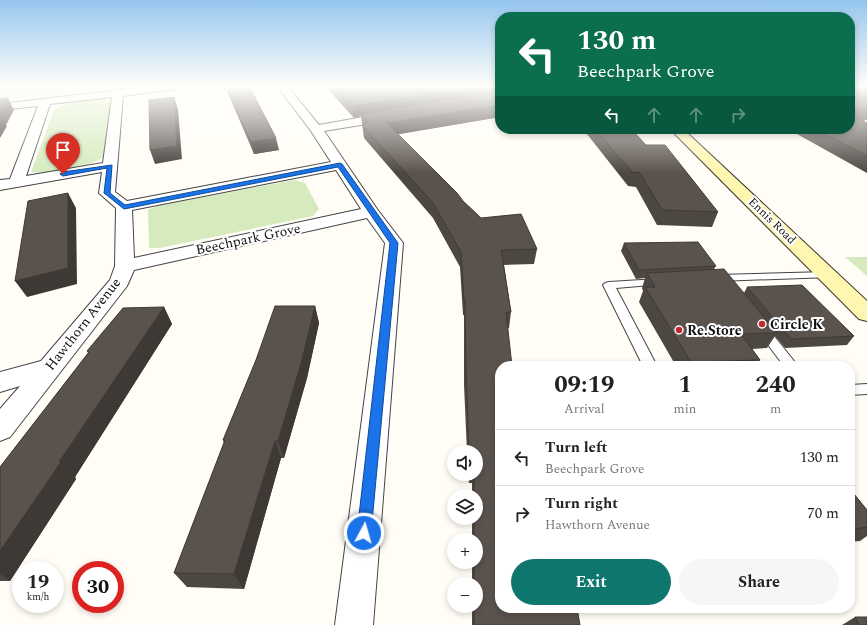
<!DOCTYPE html>
<html lang="en">
<head>
<meta charset="utf-8">
<style>
	:root { --surface:#fff; --page:#f6f6f6; --text:#222; --muted:#767676; --line:#e0e0e0; --accent:#0f766e }
	body { margin:0; font-family:Spectral,serif; background:var(--page); color:var(--text); height:100vh; display:flex; flex-direction:column; font-size:15px; white-space:nowrap }
	* { box-sizing:border-box; margin:0 }
	p { font-size:13px; color:var(--muted) }
	.icon { flex:none; width:22px; height:22px; fill:none; stroke:currentColor; stroke-width:2; stroke-linecap:round; stroke-linejoin:round }
	.map { position:relative; flex:1; overflow:hidden }
	.sheet { position:absolute; left:495px; top:361px; width:360px; height:252px; display:flex; flex-direction:column; background:var(--surface); border-radius:16px; box-shadow:0 2px 6px #0003 }
	.sheet>* { flex:none }
	.guide { position:absolute; left:495px; top:12px; width:360px; height:122px; border-radius:16px; box-shadow:0 2px 6px #0003; background:#0b6e4f; color:#fff; overflow:hidden }
	.fabs { position:absolute; left:447px; top:445px; display:grid; gap:8px }
	.fabs a { display:grid; place-items:center; width:36px; height:36px; border-radius:50%; background:var(--surface); box-shadow:0 2px 6px #0003; font-size:20px }
	.speed { position:absolute; left:12px; top:561px; display:flex; gap:8px; font-size:20px; font-weight:700; text-align:center }
	.speed>* { display:grid; place-content:center; width:52px; height:52px; border-radius:50%; background:var(--surface); box-shadow:0 2px 6px #0003; line-height:1 }
	.speed small { font-size:10px; font-weight:400 }
	.speed .limit { border:6px solid #d22; background:#fff; color:#111 }
	.pin { position:absolute; display:grid; place-items:center; width:34px; height:34px; color:#fff; margin:-41px -17px; border-radius:50% 50% 50% 0; rotate:-45deg; box-shadow:0 0 4px #0007 }
	.pin .icon { rotate:45deg }
	.me { position:absolute; width:44px; margin:-22px; rotate:6deg; stroke-linejoin:round; filter:drop-shadow(0 0 3px #0008) }
	.turn { display:flex; align-items:center; gap:14px; height:84px; padding:0 16px; font-size:18px }
	.turn .icon { width:52px; height:52px; stroke-width:2.5 }
	.turn b { display:block; font-size:28px; line-height:34px }
	.lanes { display:flex; align-items:center; height:38px; padding:0 16px; background:#0003; justify-content:center; gap:20px; direction:ltr }
	.lanes .off { opacity:.35 }
	.eta { display:flex; justify-content:space-evenly; align-items:center; height:68px; text-align:center }
	.eta b { font-size:24px; font-weight:700; line-height:28px }
	.action { display:flex; gap:8px; margin-top:auto; padding:8px 16px }
	.action a { flex:1; height:46px; border-radius:24px; background:var(--accent); color:#fff; font-size:16px; font-weight:700; line-height:46px; text-align:center }
	.action a+a { background:var(--page); color:var(--text) }
	ul { padding:0; list-style:none }
	li { display:flex; align-items:center; gap:12px; height:56px; padding:0 16px; border-top:1px solid var(--line) }
	li div { flex:1 }
	li b { display:block; font-size:15px }
	li em { font-style:normal }
	.map>svg:first-child { display:block }
</style>
</head>
<body>
<div class="map">
<svg width="867" height="625" viewBox="0 0 867 625">
	<rect width="100%" height="100%" fill="#fffdf5"/>
	<path fill="#d5ebbd" d="M 93,100 L 106,100 L 111,103 L 106,156 C 84,169 57,173 31,172 L 54,110 L 68,103 Z
		M 294,180 L 305,183 L 319,209 L 313,216 L 160,248 L 149,248 L 148,210 L 157,206 Z
		M 845,257 L 867,257 L 867,276 Z"/>
	<path fill="#e6f2cf" d="M 0,86 L 118,86 L 0,100 Z"/>
	<g fill="none" stroke-linecap="round" stroke-linejoin="round">
		<g stroke="#444" stroke-width="2">
			<path id="lane" d="M 827,272 L 831,273 L 832,275 L 831,277 L 717,281 L 711,278 L 717,275 Z
				M 658,279 L 662,280 L 664,282 L 662,284 L 616,288 L 657,366 L 643,366 L 603,285 L 605,283 L 609,282 Z
				M 762,325 L 766,326 L 798,366 L 784,366 L 756,329 L 758,326 Z
				M 867,384 L 867,394 L 850,395 L 850,385 Z"/>
		</g>
		<g stroke="#444" stroke-width="2">
			<path id="street" d="M 154,86 L 182,86 L 177,89 L 123,96 L 115,192 L 127,201 L 331,162 L 311,131 L 277,86 L 287,86 L 319,125 L 391,112 L 395,113 L 397,116 L 395,119 L 391,120 L 324,131 L 377,209 L 403,243 L 373,625 L 335,625 L 385,243 L 367,218 L 134,270 L 127,286 L 10,437 L 0,441 L 0,409 L 20,386 L 0,392 L 0,372 L 41,361 L 110,280 L 115,266 L 116,208 L 99,193 L 102,172 L 0,190 L 0,180 L 10,179 L 38,106 L 0,110 L 0,104 ZM 112,97 L 103,163 L 26,176 L 50,104 ZM 336,170 L 361,209 L 134,258 L 132,210 Z"/>
		</g>
		<g stroke="#333" stroke-width="2">
			<path id="secondary" d="M 670,129 L 683,129 L 867,301 L 867,321 L 859,319 Z"/>
		</g>
		<use href="#lane" fill="#fff" fill-rule="evenodd"/>
		<use href="#street" fill="#fff" fill-rule="evenodd"/>
		<use href="#secondary" fill="#fff6b0" fill-rule="evenodd"/>
	</g>
	<path fill="#4d4742" d="M 216,86 L 249,86 L 279,150 L 254,154 L 227,91 Z
		M 325,86 L 500,86 L 500,117 L 398,134 L 463,201 L 481,218 L 537,249 L 534,264 L 504,265 L 511,312 L 509,328 L 508,328 L 500,608 L 580,625 L 472,625 L 472,606 L 476,606 L 476,584 L 472,584 L 472,562 L 476,562 L 476,540 L 472,540 L 472,518 L 476,518 L 476,496 L 472,496 L 472,483 L 469,483 L 468,474 L 476,474 L 476,452 L 467,452 L 464,385 L 464,315 L 463,315 L 460,267 L 433,218 L 364,138 L 361,116 L 354,118 Z
		M 850,86 L 867,86 L 867,120 L 862,121 L 867,123 L 867,173 L 788,129 L 850,129 Z
		M 583,129 L 631,129 L 646,145 L 718,212 L 712,227 L 657,225 L 636,187 L 628,186 Z
		M 624,243 L 716,266 L 714,269 L 744,293 L 747,287 L 854,336 L 847,345 L 785,348 L 775,336 L 767,348 L 752,349 L 760,360 L 756,366 L 676,366 L 639,302 L 643,291 L 642,288 L 645,278 L 636,279 L 621,251 Z
		M 315,306 L 319,323 L 307,378 L 284,458 L 281,458 L 244,589 L 187,587 L 174,573 L 224,443 L 223,440 L 256,360 Z
		M 164,307 L 172,324 L 75,477 L 76,479 L 10,581 L 0,581 L 0,467 L 88,353 L 87,351 Z
		M 850,489 L 867,510 L 867,536 L 860,541 L 850,542 Z
		M 855,617 L 867,625 L 842,625 Z"/>
	<path fill="#3f3936" d="M 481,86 L 493,86 L 493,95 L 361,114 L 361,116 L 354,118 L 353,106 Z
		M 174,97 L 178,109 L 182,159 L 155,164 L 150,150 Z
		M 8,98 L 14,110 L 6,125 L 7,126 L 0,138 L 0,111 Z
		M 500,105 L 500,117 L 388,136 L 387,123 Z
		M 276,138 L 279,150 L 254,154 L 251,142 Z
		M 68,193 L 76,208 L 77,284 L 27,297 L 15,281 Z
		M 315,306 L 319,323 L 307,378 L 284,458 L 278,441 Z
		M 164,307 L 172,324 L 75,477 L 76,479 L 10,581 L 0,574 L 0,551 L 59,462 Z
		M 275,441 L 281,458 L 244,589 L 234,574 Z"/>
	<path fill="#5a524d" stroke="#3f3936" d="M 226,86 L 249,86 L 276,138 L 251,142 Z
		M 333,86 L 481,86 L 353,106 Z
		M 850,86 L 867,86 L 867,109 L 850,110 Z
		M 500,88 L 500,105 L 387,123 L 457,193 L 463,201 L 481,218 L 521,214 L 537,249 L 501,250 L 511,312 L 506,312 L 512,366 L 500,366 L 500,608 L 577,608 L 580,625 L 474,625 L 474,606 L 476,606 L 476,584 L 474,584 L 474,562 L 476,562 L 476,540 L 474,540 L 474,518 L 476,518 L 476,496 L 474,496 L 474,474 L 476,474 L 476,452 L 469,452 L 466,368 L 465,299 L 464,299 L 461,252 L 433,203 L 363,126 L 368,121 L 361,114 L 494,92 Z
		M 174,97 L 177,146 L 150,150 L 149,100 Z
		M 8,98 L 0,111 L 0,99 Z
		M 850,115 L 867,123 L 867,156 L 816,129 L 850,129 Z
		M 595,129 L 631,129 L 646,145 L 665,145 L 718,212 L 662,210 L 640,173 L 632,172 Z
		M 68,193 L 68,268 L 15,281 L 28,201 Z
		M 698,242 L 716,266 L 639,270 L 624,243 Z
		M 724,269 L 777,333 L 741,334 L 760,360 L 691,362 L 645,287 L 655,287 L 647,273 Z
		M 802,285 L 854,336 L 791,339 L 747,287 Z
		M 275,306 L 315,306 L 302,360 L 278,441 L 275,441 L 234,574 L 174,573 L 225,440 L 223,440 L 256,360 Z
		M 164,307 L 59,462 L 61,462 L 0,551 L 0,467 L 89,352 L 87,351 L 123,308 Z
		M 850,489 L 867,510 L 867,527 L 850,530 Z
		M 855,617 L 867,617 L 867,625 L 859,625 Z"/>
	<linearGradient id="sky" x2="0" y2="1"><stop stop-color="#95c6ee"/><stop offset="0.5" stop-color="#fffefa"/><stop offset="1" stop-color="#fffefa" stop-opacity="0"/></linearGradient>
	<rect width="867" height="173" fill="url(#sky)"/>
	<path fill="#1a73e8" stroke="#114b97" d="M 340,163 L 342,164 L 398,243 L 371,533 L 369,538 L 364,540 L 359,538 L 357,533 L 390,243 L 338,167 L 124,209 L 104,193 L 107,168 L 63,176 L 60,174 L 63,172 L 112,165 L 110,193 L 125,205 Z"/>
	<g fill="#c4262e" stroke="#fff" stroke-width="1.5">
		<circle cx="762" cy="324" r="4"/>
		<circle cx="679" cy="330" r="4"/>
	</g>
	<g text-anchor="middle" dominant-baseline="central" stroke-width="4" stroke-linejoin="round" paint-order="stroke">
		<g font-size="12" fill="#111" stroke="#fff">
			<text transform="translate(772 221) rotate(44)">Ennis Road</text>
		</g>
		<g font-size="14" fill="#111" stroke="#fff">
			<text transform="translate(248 239) rotate(-12)">Beechpark Grove</text>
			<text transform="translate(83 324) rotate(-52)">Hawthorn Avenue</text>
		</g>
		<g font-size="14" font-weight="bold" fill="#111" stroke="#fff" text-anchor="start">
			<text x="770" y="324">Circle K</text>
			<text x="687" y="330">Re.Store</text>
		</g>
	</g>
</svg>
<div class="fabs">
<a><svg class="icon" aria-label="sound" viewBox="0 0 24 24"><path d="M4 9h4l5-4v14l-5-4H4zM17 9q2 3 0 6"/></svg></a>
<a><svg class="icon" aria-label="layers" viewBox="0 0 24 24"><path d="M12 4l9 5-9 5-9-5zM3 14l9 5 9-5"/></svg></a>
<a>+</a>
<a>−</a>
</div>
<div class="speed"><div>19<small>km/h</small></div><div class="limit">30</div></div>
<div class="pin" style="left:63px;top:174px;background:#d93025"><svg class="icon" aria-label="arrive" viewBox="0 0 24 24"><path d="M6 21V4h12l-3 4 3 4H6"/></svg></div>
<svg class="me" style="left:364px;top:533px" viewBox="-20 -20 40 40"><circle r="17" fill="#1a73e8" stroke="#fff" stroke-width="3"/><path d="M0-11L8 9 0 5-8 9z" fill="#fff"/></svg>
<div class="guide">
<div class="turn"><svg class="icon" aria-label="left" viewBox="0 0 24 24"><path d="M17 20v-9H6M10 6l-5 5 5 5"/></svg><div><b>130 m</b>Beechpark Grove</div></div>
<div class="lanes"><svg class="icon" aria-label="left" viewBox="0 0 24 24"><path d="M17 20v-9H6M10 6l-5 5 5 5"/></svg><svg class="icon off" aria-label="ahead" viewBox="0 0 24 24"><path d="M12 20V5M6 11l6-6 6 6"/></svg><svg class="icon off" aria-label="ahead" viewBox="0 0 24 24"><path d="M12 20V5M6 11l6-6 6 6"/></svg><svg class="icon off" aria-label="right" viewBox="0 0 24 24"><path d="M7 20v-9h11M14 6l5 5-5 5"/></svg></div>
</div>
<section class="sheet">
<div class="eta">
<div><b>09:19</b><p>Arrival</p></div>
<div><b>1</b><p>min</p></div>
<div><b>240</b><p>m</p></div>
</div>
<ul>
<li><svg class="icon" aria-label="left" viewBox="0 0 24 24"><path d="M17 20v-9H6M10 6l-5 5 5 5"/></svg><div><b>Turn left</b><p>Beechpark Grove</p></div><em>130 m</em></li>
<li><svg class="icon" aria-label="right" viewBox="0 0 24 24"><path d="M7 20v-9h11M14 6l5 5-5 5"/></svg><div><b>Turn right</b><p>Hawthorn Avenue</p></div><em>70 m</em></li>
</ul>
<div class="action"><a>Exit</a><a>Share</a></div>
</section>
</div>
</body>
</html>
